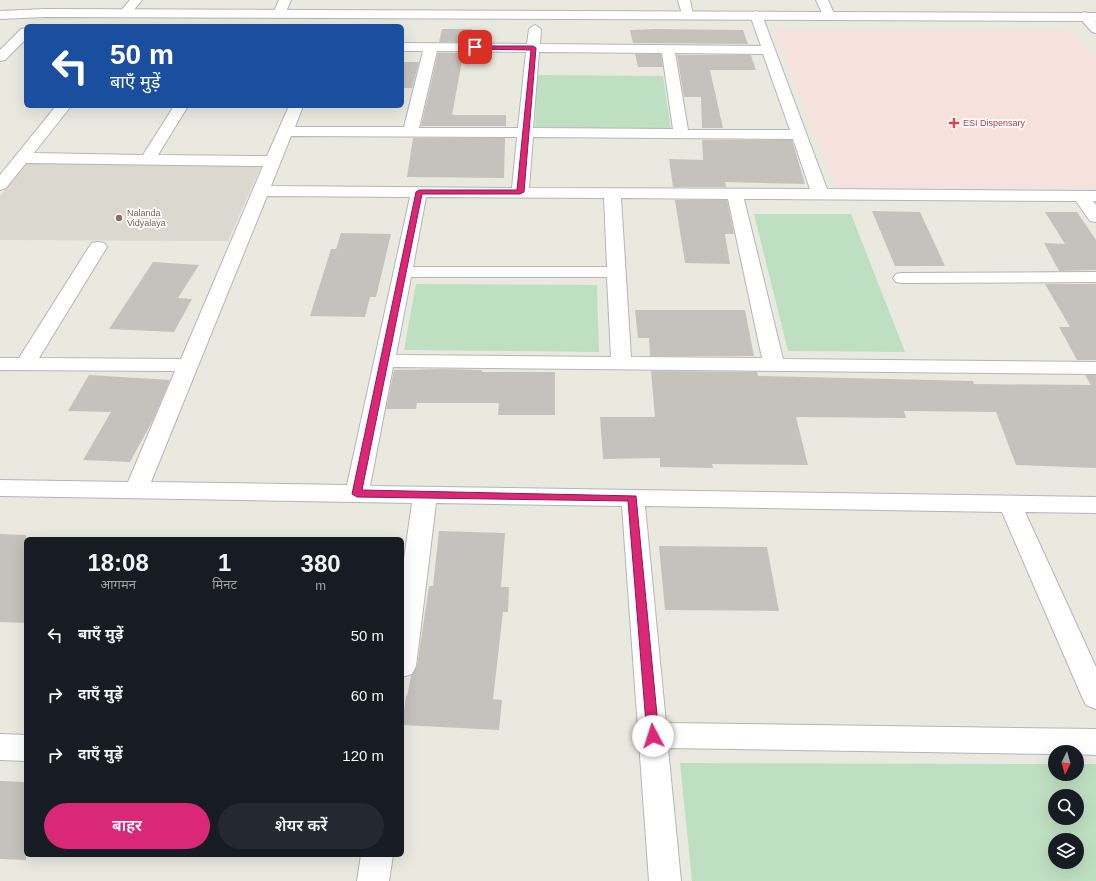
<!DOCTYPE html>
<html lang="hi">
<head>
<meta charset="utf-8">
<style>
	:root { --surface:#171b24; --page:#242831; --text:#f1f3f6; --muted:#9ea1a6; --accent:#db2777 }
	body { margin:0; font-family:Helvetica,"Noto Sans Devanagari",sans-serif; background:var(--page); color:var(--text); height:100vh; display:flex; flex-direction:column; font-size:15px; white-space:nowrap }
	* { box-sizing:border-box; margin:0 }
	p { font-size:13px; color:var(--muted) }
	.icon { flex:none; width:22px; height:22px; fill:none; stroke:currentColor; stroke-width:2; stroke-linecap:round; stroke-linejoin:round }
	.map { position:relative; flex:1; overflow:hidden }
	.drawer { position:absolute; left:24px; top:537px; width:380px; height:320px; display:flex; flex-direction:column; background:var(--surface); border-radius:6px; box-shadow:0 4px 16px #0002 }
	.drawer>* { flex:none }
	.hud { position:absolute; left:24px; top:24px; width:380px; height:84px; border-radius:6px; box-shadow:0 4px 16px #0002; background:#1a4fa0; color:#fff; overflow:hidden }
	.needle { width:26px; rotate:185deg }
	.buttons { position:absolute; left:1048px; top:745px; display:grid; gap:8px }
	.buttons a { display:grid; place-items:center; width:36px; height:36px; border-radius:50%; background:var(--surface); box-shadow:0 4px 16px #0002; font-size:20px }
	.pin { position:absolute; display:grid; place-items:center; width:34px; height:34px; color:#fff; margin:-17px; border-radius:8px; box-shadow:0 2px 6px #0006 }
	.me { position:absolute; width:44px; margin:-22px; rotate:355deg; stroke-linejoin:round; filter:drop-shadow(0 0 3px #0008) }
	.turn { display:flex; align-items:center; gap:14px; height:84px; padding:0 20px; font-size:18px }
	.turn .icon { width:52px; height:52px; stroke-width:2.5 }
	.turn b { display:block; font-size:28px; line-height:34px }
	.eta { display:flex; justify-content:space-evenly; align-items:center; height:68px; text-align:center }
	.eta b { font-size:24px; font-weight:600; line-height:28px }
	.cta { display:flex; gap:8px; margin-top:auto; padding:8px 20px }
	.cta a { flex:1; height:46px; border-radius:24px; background:var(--accent); color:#fff; font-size:16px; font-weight:600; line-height:46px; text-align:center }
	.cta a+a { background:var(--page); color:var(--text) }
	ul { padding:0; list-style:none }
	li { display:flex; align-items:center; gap:12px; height:60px; padding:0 20px }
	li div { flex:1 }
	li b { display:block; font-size:15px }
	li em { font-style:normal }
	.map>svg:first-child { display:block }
</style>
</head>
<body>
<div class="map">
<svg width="1096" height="881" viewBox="0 0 1096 881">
	<rect width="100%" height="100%" fill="#eae9e0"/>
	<path fill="#dad8cf" d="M 27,162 L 262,164 L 228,241 L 0,240 L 0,196 Z"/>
	<path fill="#f7e1dd" d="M 774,30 L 1070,30 L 1096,59 L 1096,187 L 836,187 Z"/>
	<path fill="#bfdfc2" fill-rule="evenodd" d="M 537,75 L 663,76 L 671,129 L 535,128 Z
		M 754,214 L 851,214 L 905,352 L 788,351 Z
		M 416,284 L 597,285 L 599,352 L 404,350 Z
		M 680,763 L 1055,764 L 1055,774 L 1077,774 L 1077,764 L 1096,764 L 1096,881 L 692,881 ZM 1055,796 L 1077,796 L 1077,818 L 1055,818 ZM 1055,840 L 1077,840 L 1077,862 L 1055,862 Z"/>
	<path fill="#c5c2bd" d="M 442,29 L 472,29 L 470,42 L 439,42 Z
		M 657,29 L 743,30 L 748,44 L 633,43 L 630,30 Z
		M 438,53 L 467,53 L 465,61 L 462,61 L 452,115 L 506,115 L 506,126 L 421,126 Z
		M 635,54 L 661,54 L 663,67 L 638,67 Z
		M 677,55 L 751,55 L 756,70 L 710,70 L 723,128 L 702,128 L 701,97 L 684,97 Z
		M 402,62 L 419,62 L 412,88 L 402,88 Z
		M 413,138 L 505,138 L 504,178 L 407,177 Z
		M 702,140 L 792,140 L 805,184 L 725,182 L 726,187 L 673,187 L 669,159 L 703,160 Z
		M 675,200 L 727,200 L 734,234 L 725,234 L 730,264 L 685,263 Z
		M 872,211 L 920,212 L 945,266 L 895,266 Z
		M 1045,212 L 1077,212 L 1096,240 L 1096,270 L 1059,271 L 1044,243 L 1065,244 Z
		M 341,233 L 391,234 L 376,297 L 370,297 L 365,317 L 310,316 L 331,249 L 336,249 Z
		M 153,262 L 199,265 L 178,298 L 192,299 L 174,332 L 109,329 Z
		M 1045,284 L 1096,284 L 1096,360 L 1077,360 L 1059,327 L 1070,327 Z
		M 635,310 L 745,310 L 754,356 L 650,356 L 649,338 L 638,338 Z
		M 444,369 L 482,370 L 482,372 L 555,372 L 555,415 L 498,415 L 499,403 L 417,403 L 416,409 L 386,409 L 394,370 Z
		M 651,371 L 757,372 L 758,376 L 973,381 L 974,384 L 1091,385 L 1085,375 L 1096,375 L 1096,468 L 1016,465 L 996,412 L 904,411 L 906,418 L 796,417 L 808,465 L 712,464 L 713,468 L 660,467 L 660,458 L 603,459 L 600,417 L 655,417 Z
		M 89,375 L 170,380 L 153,420 L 130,462 L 83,460 L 111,412 L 68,411 Z
		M 439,531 L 505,533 L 501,587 L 509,587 L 508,612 L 503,612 L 493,699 L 502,700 L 499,730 L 402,725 L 406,696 L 407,696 L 411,676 L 417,666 L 429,586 L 433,586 Z
		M 0,534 L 26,535 L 26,623 L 0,622 Z
		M 659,546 L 767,547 L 779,611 L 665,610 Z
		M 0,781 L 26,782 L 26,860 L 0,859 Z"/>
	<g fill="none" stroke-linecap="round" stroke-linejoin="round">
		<g stroke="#b3b5b9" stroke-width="2">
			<path id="minor" d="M 130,0 L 142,0 L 129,16 L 121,16 L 119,13 Z
				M 279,0 L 291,0 L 285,14 L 279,18 L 273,14 Z
				M 678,0 L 690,0 L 693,15 L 691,18 L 683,18 Z
				M 816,0 L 828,0 L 835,16 L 833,19 L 825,19 Z
				M 756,11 L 762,15 L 827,189 L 1096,191 L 1096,201 L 1093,201 L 1096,205 L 1096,222 L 1090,221 L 1076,201 L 744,199 L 783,359 L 1096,362 L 1096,374 L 393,367 L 370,486 L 1096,497 L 1096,513 L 1025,512 L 1096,667 L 1096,709 L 1086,705 L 1082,697 L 1002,512 L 645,506 L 666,723 L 1096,729 L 1096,755 L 1077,754 L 1077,752 L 1055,752 L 1055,754 L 668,748 L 681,881 L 649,881 L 622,506 L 436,503 L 416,666 L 412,674 L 402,677 L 402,573 L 412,503 L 0,496 L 0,480 L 128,482 L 175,371 L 0,370 L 0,358 L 19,358 L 89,247 L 92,243 L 98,242 L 104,243 L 107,247 L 39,358 L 181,359 L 263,166 L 26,163 L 6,188 L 0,190 L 0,175 L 56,106 L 71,106 L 34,153 L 143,155 L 174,106 L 188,106 L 158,155 L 267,156 L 289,106 L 303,106 L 295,127 L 404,127 L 423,51 L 402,51 L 402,43 L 527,44 L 529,29 L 535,25 L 541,29 L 540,44 L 761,46 L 750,15 ZM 437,51 L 526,52 L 518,128 L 419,128 ZM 539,52 L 662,53 L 673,129 L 533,128 ZM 675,53 L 763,54 L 790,130 L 688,130 ZM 291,136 L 517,137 L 512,188 L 271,186 ZM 533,137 L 793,139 L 810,189 L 529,188 ZM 267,196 L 410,197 L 347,485 L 151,482 ZM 426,197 L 604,198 L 607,267 L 413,267 ZM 621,198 L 728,199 L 762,358 L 631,357 ZM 411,277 L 607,277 L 611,357 L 396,355 Z
				M 1084,12 L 1088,13 L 1096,22 L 1096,33 L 1092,32 L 1078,16 Z
				M 1096,272 L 1096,282 L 902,283 L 896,282 L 893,278 L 896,274 L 902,273 Z
				M 0,734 L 26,735 L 26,761 L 0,760 Z
				M 361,855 L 393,855 L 389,881 L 357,881 Z"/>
		</g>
		<g stroke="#b3b5b9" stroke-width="2">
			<path id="tertiary" d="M 45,9 L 1096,13 L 1096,21 L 45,17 L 0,19 L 0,11 Z
				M 26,28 L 26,39 L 5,60 L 0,61 L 0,50 L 21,29 Z"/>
		</g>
		<use href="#minor" fill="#fff" fill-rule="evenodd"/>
		<use href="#tertiary" fill="#fff" fill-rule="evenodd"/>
	</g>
	<path fill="#db2777" stroke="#8e194d" d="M 475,46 L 533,46 L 536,48 L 524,192 L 520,194 L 422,194 L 362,490 L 636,496 L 659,736 L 657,739 L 653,741 L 649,739 L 647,736 L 628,501 L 357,497 L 352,494 L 416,192 L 419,190 L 517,190 L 531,50 L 473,49 Z"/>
	<path fill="#e0444e" stroke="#fff" stroke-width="1.5" d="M952 117h4v4h4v4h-4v4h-4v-4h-4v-4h4z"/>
	<circle fill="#8d6e63" stroke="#fff" stroke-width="1.5" cx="119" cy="218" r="4"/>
	<g text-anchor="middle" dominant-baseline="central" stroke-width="3.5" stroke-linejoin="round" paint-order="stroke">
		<g font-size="9" fill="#be3a42" stroke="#fff" text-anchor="start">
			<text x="963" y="123">ESI Dispensary</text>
		</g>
		<g font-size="9" fill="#785e54" stroke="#fff" text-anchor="start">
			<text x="127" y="213">Nalanda<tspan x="127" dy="10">Vidyalaya</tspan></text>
		</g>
	</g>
</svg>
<div class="buttons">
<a><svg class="needle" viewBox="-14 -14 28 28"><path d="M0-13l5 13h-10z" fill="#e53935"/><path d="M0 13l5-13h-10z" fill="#9ea1a6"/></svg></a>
<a><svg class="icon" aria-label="search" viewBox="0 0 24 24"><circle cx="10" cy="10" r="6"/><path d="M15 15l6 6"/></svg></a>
<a><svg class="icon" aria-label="layers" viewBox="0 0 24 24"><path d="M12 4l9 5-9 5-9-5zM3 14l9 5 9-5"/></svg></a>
</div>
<div class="pin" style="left:475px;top:47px;background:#d93025"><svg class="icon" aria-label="arrive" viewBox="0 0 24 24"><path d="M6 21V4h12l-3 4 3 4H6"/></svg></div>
<svg class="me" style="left:653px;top:736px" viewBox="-20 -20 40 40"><circle r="19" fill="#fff"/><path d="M0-13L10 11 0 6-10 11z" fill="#db2777"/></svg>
<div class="hud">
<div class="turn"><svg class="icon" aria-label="left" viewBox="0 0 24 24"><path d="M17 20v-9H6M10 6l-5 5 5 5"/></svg><div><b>50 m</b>बाएँ मुड़ें</div></div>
</div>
<section class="drawer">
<div class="eta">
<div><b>18:08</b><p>आगमन</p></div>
<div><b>1</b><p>मिनट</p></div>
<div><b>380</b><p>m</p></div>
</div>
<ul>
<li><svg class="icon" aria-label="left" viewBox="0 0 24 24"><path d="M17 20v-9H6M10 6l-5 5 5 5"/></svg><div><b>बाएँ मुड़ें</b></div><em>50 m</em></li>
<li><svg class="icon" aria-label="right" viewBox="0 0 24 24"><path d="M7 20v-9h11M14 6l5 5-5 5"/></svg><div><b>दाएँ मुड़ें</b></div><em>60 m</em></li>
<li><svg class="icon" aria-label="right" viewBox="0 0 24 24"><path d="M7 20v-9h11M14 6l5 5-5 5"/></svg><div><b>दाएँ मुड़ें</b></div><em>120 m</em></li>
</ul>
<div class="cta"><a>बाहर</a><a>शेयर करें</a></div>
</section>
</div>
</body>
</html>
